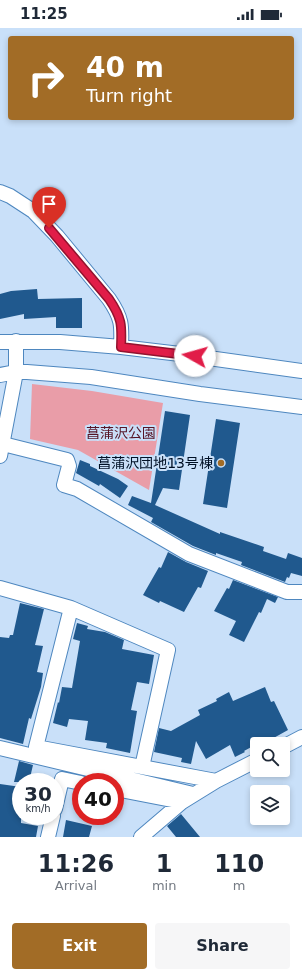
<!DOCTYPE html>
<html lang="en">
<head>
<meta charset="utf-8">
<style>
	:root { --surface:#fff; --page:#f6f6f7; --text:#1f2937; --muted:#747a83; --accent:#a26c26 }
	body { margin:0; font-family:"DejaVu Sans","Noto Sans JP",sans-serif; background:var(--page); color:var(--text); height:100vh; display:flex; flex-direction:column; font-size:15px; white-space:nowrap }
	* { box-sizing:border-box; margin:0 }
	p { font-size:13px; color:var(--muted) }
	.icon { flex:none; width:22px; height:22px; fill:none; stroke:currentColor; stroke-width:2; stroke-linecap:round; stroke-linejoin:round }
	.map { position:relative; height:809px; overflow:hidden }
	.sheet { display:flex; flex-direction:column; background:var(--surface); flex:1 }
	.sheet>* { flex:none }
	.guide { position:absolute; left:8px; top:8px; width:286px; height:84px; border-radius:4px; box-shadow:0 2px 6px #0003; background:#a26c26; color:#fff; overflow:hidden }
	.tools { position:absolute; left:250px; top:709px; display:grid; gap:8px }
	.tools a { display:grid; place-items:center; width:40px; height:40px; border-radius:4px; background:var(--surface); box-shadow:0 2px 6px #0003; font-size:20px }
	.speed { position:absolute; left:12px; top:745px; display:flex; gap:8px; font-size:20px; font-weight:700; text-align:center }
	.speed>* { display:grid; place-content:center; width:52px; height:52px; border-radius:50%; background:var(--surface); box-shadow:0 2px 6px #0003; line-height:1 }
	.speed small { font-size:10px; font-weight:400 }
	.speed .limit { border:6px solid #d22; background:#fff; color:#111 }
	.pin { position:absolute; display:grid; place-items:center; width:34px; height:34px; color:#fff; margin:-41px -17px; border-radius:50% 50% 50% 0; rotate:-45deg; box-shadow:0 0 4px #0007 }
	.pin .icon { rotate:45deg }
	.me { position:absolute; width:44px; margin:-22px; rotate:277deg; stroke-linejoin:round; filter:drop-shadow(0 0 3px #0008) }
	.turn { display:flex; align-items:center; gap:14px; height:84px; padding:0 12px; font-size:18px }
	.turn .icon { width:52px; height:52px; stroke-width:2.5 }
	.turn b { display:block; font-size:28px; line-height:34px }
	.eta { display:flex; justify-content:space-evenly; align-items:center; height:68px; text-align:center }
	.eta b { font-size:24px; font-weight:700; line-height:28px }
	.action { display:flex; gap:8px; margin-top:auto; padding:8px 12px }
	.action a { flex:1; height:46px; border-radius:4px; background:var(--accent); color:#fff; font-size:16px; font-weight:700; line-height:46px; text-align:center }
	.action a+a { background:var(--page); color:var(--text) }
	.status { display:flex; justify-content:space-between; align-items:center; height:28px; padding:0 20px; background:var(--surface); direction:ltr }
	.status svg { height:11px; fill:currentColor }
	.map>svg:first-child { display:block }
</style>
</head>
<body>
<div class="status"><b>11:25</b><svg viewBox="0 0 49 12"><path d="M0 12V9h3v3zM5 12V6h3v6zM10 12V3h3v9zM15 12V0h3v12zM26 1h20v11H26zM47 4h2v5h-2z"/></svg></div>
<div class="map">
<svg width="302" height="809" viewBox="0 0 302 809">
	<rect width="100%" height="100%" fill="#c9e0f9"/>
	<path fill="#e99da8" d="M 32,356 L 92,363 L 163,375 L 149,462 L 78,422 L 30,411 Z"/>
	<path fill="#20598e" d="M 37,261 L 38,271 L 82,270 L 82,300 L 56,300 L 56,289 L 24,291 L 24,286 L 0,291 L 0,266 L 11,263 Z
		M 165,383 L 190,387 L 179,462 L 163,460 L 155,477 L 220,506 L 220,504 L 264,519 L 263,523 L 286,531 L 288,525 L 302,530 L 302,548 L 291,545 L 289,550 L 287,549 L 285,554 L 241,537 L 242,534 L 216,525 L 216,527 L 193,518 L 151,494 L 153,490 L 128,477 L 132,468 L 151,475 Z
		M 216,391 L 240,395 L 227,480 L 203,476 Z
		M 80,432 L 90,436 L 90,438 L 118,451 L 128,458 L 120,470 L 100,456 L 99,458 L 76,445 Z
		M 168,524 L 186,534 L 208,543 L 201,560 L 198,559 L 184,584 L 160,573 L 159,575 L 143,567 L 159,539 L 161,540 Z
		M 233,552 L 278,569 L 275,575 L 267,571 L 261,585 L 259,584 L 244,614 L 229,607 L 236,593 L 214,583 L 227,560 L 229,561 Z
		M 20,575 L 44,581 L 35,617 L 43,618 L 37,644 L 43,645 L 41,659 L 31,691 L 29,690 L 23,716 L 0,710 L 0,609 L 9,610 L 10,607 L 13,607 Z
		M 77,595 L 88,598 L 87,601 L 105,604 L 124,612 L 122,621 L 154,627 L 149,656 L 137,654 L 131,682 L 137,683 L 130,725 L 106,720 L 107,715 L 85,712 L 88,693 L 69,691 L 67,699 L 53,695 L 58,674 L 59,675 L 62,659 L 72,660 L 80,613 L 73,611 Z
		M 265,659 L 271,674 L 274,673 L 288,702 L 270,712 L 269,710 L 257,716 L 244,723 L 245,724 L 235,729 L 230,717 L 206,731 L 196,713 L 191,736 L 181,734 L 182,730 L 154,724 L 159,700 L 171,703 L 200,687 L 198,682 L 217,673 L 216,671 L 229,664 L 233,673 Z
		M 19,733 L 33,737 L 29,754 L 14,754 Z
		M 0,756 L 21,759 L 21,795 L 38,798 L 36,809 L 0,809 Z
		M 181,786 L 200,809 L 176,809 L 167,798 Z
		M 66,792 L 92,798 L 89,809 L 63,809 Z"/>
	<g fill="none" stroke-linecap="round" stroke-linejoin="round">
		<g stroke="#4e87bf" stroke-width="16">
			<path id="minor" d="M 0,164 L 10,168 L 33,183 L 57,208 L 109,271 C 122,290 122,297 121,319
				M 0,314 L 60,314 L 121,319 L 180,326 L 302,343
				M 0,347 L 16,344 L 27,344 L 91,349 L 200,366 L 302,379
				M 3,416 L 67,432 L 69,438 L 64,457 L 77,461 L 189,526 L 287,564 L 302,564
				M 0,428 L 16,344 L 16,313
				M 0,560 L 71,580 L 168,622 L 142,739
				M 71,580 L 36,719 L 216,753
				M 283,719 L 302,709
				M 0,720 L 193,766
				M 115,761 L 182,774 L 216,753 L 257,732
				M 55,781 L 62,751 L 81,755
				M 48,809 L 53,788
				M 141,809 L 182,774"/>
		</g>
		<use href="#minor" stroke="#fff" stroke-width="14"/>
	</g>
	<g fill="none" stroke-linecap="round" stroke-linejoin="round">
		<g stroke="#92132f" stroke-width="10">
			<path id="route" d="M 49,200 L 109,271 C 122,290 122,297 121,319 L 195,328"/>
		</g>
		<use href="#route" stroke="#e11d48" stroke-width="7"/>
	</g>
	<circle fill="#a26c26" stroke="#c9e0f9" stroke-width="1.5" cx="221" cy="435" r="4"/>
	<g text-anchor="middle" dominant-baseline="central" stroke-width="4" stroke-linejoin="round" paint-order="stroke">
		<g font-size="14" fill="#561425" stroke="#c9e0f9">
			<text x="121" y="405">菖蒲沢公園</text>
		</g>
		<g font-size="14" fill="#001025" stroke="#c9e0f9" text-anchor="end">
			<text x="213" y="435">菖蒲沢団地13号棟</text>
		</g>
	</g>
</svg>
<div class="tools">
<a><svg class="icon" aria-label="search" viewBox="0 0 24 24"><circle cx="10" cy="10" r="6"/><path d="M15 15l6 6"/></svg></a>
<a><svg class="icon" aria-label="layers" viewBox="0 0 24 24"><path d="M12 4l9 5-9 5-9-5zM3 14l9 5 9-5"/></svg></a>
</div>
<div class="speed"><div>30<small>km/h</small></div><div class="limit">40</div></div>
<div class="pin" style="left:49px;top:200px;background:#d93025"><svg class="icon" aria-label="arrive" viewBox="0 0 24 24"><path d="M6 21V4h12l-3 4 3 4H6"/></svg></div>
<svg class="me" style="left:195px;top:328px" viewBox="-20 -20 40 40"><circle r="19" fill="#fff"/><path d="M0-13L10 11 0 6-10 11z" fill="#e11d48"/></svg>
<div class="guide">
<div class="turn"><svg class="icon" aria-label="right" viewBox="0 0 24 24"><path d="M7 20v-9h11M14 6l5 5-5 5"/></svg><div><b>40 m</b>Turn right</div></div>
</div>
</div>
<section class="sheet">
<div class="eta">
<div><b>11:26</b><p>Arrival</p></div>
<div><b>1</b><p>min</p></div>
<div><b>110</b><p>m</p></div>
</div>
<div class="action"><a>Exit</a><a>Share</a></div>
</section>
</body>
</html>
